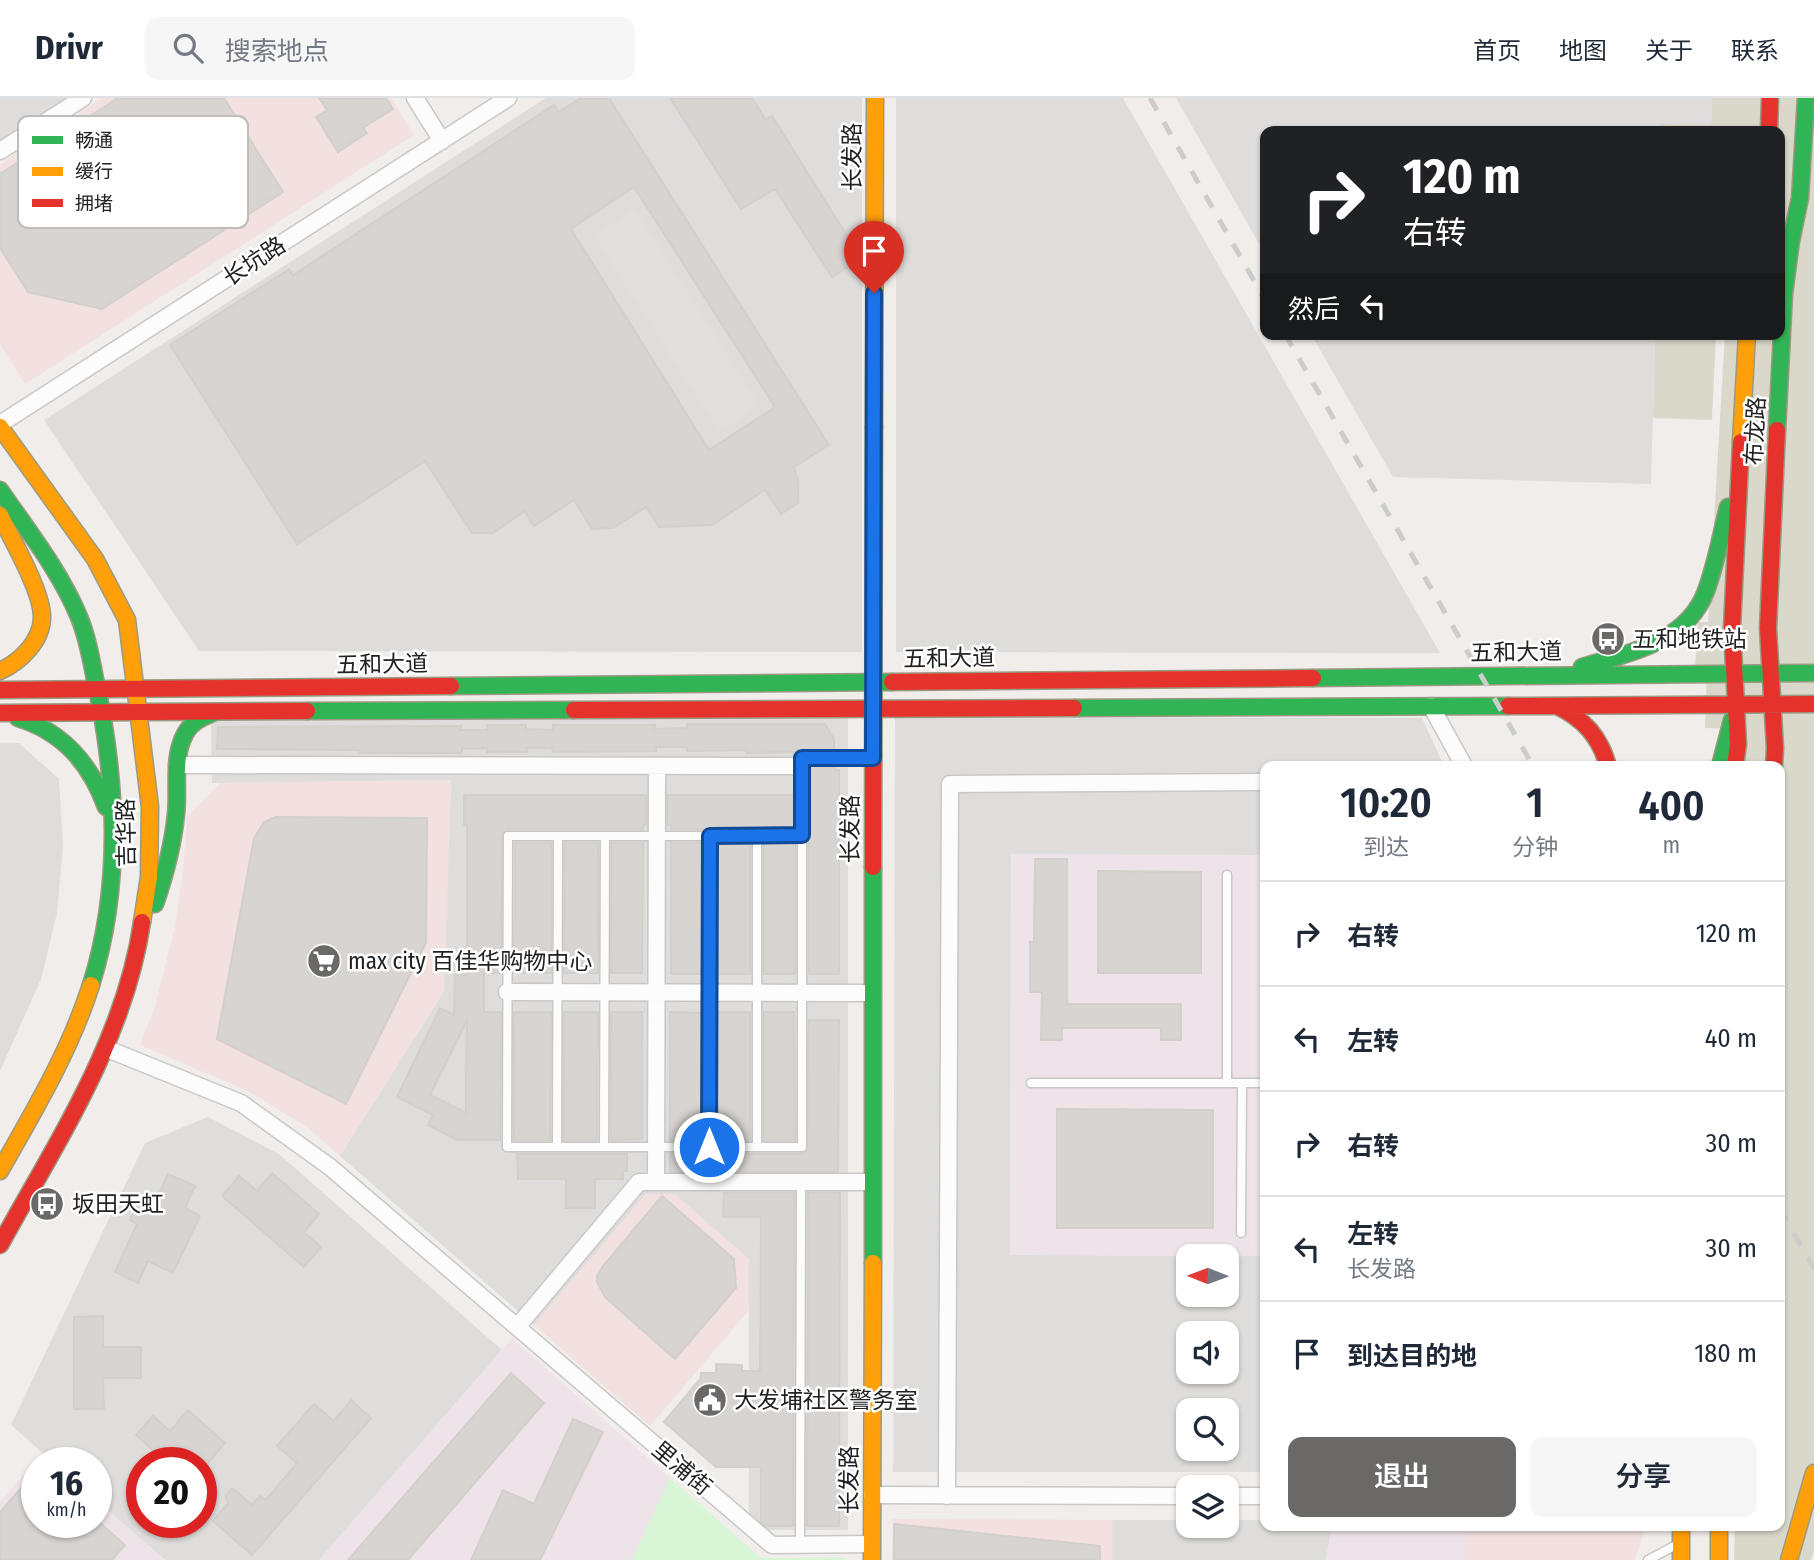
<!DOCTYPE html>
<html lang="zh">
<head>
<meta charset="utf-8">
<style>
	:root { --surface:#fff; --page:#f6f6f7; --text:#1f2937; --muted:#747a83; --line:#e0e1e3; --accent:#6a6968 }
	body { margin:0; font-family:"Fira Sans Condensed","Noto Sans SC",sans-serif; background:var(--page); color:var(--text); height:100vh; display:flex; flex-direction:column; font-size:26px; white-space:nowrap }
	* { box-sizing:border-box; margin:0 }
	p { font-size:23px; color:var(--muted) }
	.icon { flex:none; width:38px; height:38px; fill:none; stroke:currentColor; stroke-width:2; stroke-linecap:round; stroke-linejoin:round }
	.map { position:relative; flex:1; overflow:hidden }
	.side { position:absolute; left:1260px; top:663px; width:525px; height:770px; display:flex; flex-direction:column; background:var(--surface); border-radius:14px; box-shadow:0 2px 5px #0004 }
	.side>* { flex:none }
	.hud { position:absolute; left:1260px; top:28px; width:525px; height:214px; border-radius:14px; box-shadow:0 2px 5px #0004; background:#202124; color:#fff; overflow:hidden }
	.needle { width:46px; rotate:271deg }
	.buttons { position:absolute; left:1176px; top:1146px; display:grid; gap:14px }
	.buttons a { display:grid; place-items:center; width:63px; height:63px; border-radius:14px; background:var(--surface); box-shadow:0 2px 5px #0004; font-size:35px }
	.speed { position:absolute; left:21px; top:1349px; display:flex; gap:14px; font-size:35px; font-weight:700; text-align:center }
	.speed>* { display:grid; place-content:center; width:91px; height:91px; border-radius:50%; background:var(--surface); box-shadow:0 2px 5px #0004; line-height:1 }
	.speed small { font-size:18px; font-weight:400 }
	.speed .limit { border:10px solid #d22; background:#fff; color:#111 }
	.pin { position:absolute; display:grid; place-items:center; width:60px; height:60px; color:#fff; margin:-72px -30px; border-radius:50% 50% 50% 0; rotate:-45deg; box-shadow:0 0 7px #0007 }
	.pin .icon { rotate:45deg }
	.me { position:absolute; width:77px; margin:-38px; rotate:0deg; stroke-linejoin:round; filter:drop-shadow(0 0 5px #0008) }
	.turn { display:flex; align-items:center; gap:24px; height:147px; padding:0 28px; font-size:32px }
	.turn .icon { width:91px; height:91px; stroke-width:2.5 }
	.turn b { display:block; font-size:49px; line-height:60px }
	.then { display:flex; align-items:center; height:66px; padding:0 28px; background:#0003; gap:14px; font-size:26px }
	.eta { display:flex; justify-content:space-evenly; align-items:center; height:119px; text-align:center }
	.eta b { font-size:42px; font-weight:600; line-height:49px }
	.primary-button { display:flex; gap:14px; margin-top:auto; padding:14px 28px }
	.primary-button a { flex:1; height:80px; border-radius:14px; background:var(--accent); color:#fff; font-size:28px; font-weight:600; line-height:80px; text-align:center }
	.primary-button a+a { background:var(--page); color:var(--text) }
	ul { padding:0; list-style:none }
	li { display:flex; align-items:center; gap:21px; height:105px; padding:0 28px; border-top:2px solid var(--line) }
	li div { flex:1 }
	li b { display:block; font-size:26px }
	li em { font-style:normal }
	header { display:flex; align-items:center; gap:42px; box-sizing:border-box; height:98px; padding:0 35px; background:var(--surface); border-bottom:2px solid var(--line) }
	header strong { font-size:33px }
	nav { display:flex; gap:38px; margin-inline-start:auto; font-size:24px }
	.search { width:490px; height:63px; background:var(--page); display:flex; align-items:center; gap:18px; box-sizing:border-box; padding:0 24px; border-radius:14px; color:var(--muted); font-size:26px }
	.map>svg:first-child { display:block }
</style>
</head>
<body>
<header>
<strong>Drivr</strong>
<div class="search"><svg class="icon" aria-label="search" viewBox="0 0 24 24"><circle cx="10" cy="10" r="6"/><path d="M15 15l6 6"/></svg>搜索地点</div>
<nav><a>首页</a><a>地图</a><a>关于</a><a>联系</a></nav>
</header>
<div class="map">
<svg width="1814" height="1462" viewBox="0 0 1814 1462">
	<rect width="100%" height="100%" fill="#f0edea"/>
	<path fill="#dfdddc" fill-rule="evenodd" d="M 0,0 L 66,0 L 0,43 Z
		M 546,0 L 862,0 L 862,554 L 199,553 L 44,322 Z
		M 896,0 L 1123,0 L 1440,555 L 896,554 Z
		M 1176,0 L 1712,0 L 1711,27 L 1662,26 L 1661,33 L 1265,33 L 1265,156 Z
		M 1311,236 L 1655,236 L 1651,386 L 1393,379 Z
		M 211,619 L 848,619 L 848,1432 L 749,1432 L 749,1161 L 646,1096 L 534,1227 L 340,1058 L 444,893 L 451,682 L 212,685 Z
		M 895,619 L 1422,620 L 1444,668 L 1265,668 L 1265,757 L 1011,757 L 1010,1157 L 1265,1158 L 1265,1374 L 893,1374 ZM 1188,1158 L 1227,1158 L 1227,1197 L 1188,1197 ZM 1188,1236 L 1227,1236 L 1227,1274 L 1188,1274 ZM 1188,1312 L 1227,1312 L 1227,1351 L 1188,1351 Z
		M 0,645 L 19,645 L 59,681 L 63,748 L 57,815 L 41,881 L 0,973 Z
		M 208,1019 L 279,1056 L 502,1252 L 319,1462 L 165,1462 L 96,1402 L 96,1365 L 54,1365 L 11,1327 L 145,1045 ZM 142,1365 L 201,1365 L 201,1424 L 142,1424 Z
		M 1113,1422 L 1188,1422 L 1188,1428 L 1227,1428 L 1227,1422 L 1265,1422 L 1265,1428 L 1332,1428 L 1326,1462 L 1113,1462 Z"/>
	<path fill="#f2e1e0" d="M 102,0 L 391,0 L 414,37 L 25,286 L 0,246 L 0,66 Z
		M 451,682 L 444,893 L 340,1058 L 307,1029 L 248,993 L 140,947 L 155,908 L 175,829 L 185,756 L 187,719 L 220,685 Z
		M 646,1096 L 675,1096 L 749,1161 L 749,1212 L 650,1328 L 534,1227 Z
		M 893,1421 L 1113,1422 L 1113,1462 L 892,1462 Z
		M 1465,1428 L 1646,1428 L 1635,1462 L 1465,1462 Z"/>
	<path fill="#eee3e9" d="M 1011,756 L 1265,757 L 1265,1158 L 1010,1157 Z
		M 512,1241 L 670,1380 L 632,1462 L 319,1462 Z
		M 43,1355 L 54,1365 L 37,1365 L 37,1424 L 96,1424 L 96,1402 L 165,1462 L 0,1462 L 0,1404 Z
		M 1332,1428 L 1465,1428 L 1465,1462 L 1326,1462 Z"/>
	<path fill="#dad8cb" d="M 1712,0 L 1814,0 L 1814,1453 L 1811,1462 L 1783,1462 L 1796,1403 L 1779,1462 L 1734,1462 L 1735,1428 L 1780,1428 L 1780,668 L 1736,668 L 1742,631 L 1705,630 L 1707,570 L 1695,570 L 1698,524 L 1708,524 L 1725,236 L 1780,236 L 1780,33 L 1661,33 L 1661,26 L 1711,27 Z
		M 1655,236 L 1716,236 L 1712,322 L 1653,320 Z"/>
	<path fill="#d8f6d6" d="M 670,1380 L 761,1460 L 844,1460 L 844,1462 L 632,1462 Z"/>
	<path fill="#e0dfde" d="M 635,111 L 760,307 L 719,334 L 594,138 Z"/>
	<path fill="#d7d4d1" stroke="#d3cfcb" stroke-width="2" fill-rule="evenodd" d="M 118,0 L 224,0 L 283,94 L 102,211 L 28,194 L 0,150 L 0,76 Z
		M 319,0 L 386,0 L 393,11 L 363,30 L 367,35 L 338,54 L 316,19 L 327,12 Z
		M 581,0 L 609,0 L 829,347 L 794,369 L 798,383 L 798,405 L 781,416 L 765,392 L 712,427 L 659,429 L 646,409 L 613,430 L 592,431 L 574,402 L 534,428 L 525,413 L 493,435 L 472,435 L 425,363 L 297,446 L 170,247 L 289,171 L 293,177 L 554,7 L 559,14 ZM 634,89 L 775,309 L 709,352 L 571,131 Z
		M 670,0 L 752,0 L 766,22 L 772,18 L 861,160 L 832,179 L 775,91 L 741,111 Z
		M 687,626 L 825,626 L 834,641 L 834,653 L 746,655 L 746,652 L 687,653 L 687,649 L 656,649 L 656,653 L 553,654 L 552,650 L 527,650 L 527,654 L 487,654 L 487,650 L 462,651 L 462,655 L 360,655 L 360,652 L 217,651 L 218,629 L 461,628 L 461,632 L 488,632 L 487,627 L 526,627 L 526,631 L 553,632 L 553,627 L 655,627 L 655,631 L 687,630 Z
		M 812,667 L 835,667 L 835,672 L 839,672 L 839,876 L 809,876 L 809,675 Z
		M 464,697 L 646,697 L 646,727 L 643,727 L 643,731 L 508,731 L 502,735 L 501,875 L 484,875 L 484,914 L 501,914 L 500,1042 L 457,1042 L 428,1027 L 433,1017 L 397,999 L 440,910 L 454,917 L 455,877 L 467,877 L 467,727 L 464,727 ZM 467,923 L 466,975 L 466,1015 L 430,997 Z
		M 667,697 L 795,697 L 795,731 L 671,731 L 671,727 L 667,727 Z
		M 275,719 L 427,720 L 426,845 L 346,1006 L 217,941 L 254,740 L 264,724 Z
		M 515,745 L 551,745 L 551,875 L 514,875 Z
		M 565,745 L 598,745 L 598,875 L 564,875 Z
		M 612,745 L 643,745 L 642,875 L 611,875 Z
		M 671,745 L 703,745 L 703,876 L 671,876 Z
		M 717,745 L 750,745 L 750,876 L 716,876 Z
		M 764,745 L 795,745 L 795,876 L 764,876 Z
		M 1035,761 L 1067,761 L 1067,906 L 1181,906 L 1181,942 L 1161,942 L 1161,930 L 1062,930 L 1062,942 L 1041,942 L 1042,894 L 1030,894 L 1030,844 L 1034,844 Z
		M 1098,773 L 1201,774 L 1201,875 L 1098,875 Z
		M 514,914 L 551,914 L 550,1042 L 514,1042 Z
		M 564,914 L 598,914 L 597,1042 L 564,1042 Z
		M 611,914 L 642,914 L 642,1041 L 611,1042 Z
		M 670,914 L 703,915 L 702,1042 L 670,1042 Z
		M 719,914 L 750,914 L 750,1042 L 716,1042 L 716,915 Z
		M 764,914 L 794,914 L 795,1042 L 764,1042 Z
		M 809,922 L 839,922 L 838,1074 L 670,1074 L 670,1056 L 802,1056 L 807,1053 Z
		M 1057,1011 L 1213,1012 L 1213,1130 L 1057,1130 Z
		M 517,1056 L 627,1056 L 627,1073 L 623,1073 L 623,1081 L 595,1081 L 595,1110 L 566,1110 L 566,1081 L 518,1081 Z
		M 272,1075 L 319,1116 L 304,1134 L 321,1149 L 304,1169 L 222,1098 L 239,1078 L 257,1093 Z
		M 168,1076 L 195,1088 L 185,1110 L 200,1118 L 173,1175 L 148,1163 L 138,1185 L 115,1174 L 137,1126 L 130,1122 L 143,1095 L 156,1102 Z
		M 724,1095 L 794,1095 L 793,1428 L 765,1428 L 761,1424 L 761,1369 L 716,1369 L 664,1324 L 701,1280 L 701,1275 L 716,1275 L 716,1266 L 742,1267 L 742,1273 L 760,1273 L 761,1119 L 723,1119 Z
		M 808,1095 L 840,1095 L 839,1428 L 807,1428 Z
		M 662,1098 L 734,1161 L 736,1190 L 675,1261 L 605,1199 L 597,1184 L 597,1178 L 603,1168 Z
		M 103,1218 L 103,1249 L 141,1249 L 141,1280 L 103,1280 L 104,1311 L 74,1311 L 74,1219 Z
		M 511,1275 L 544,1305 L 408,1462 L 348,1462 Z
		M 351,1302 L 371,1320 L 252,1457 L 213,1423 L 228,1405 L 226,1398 L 232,1390 L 252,1407 L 260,1398 L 266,1402 L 297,1365 L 277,1348 L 314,1306 L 334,1323 Z
		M 188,1312 L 225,1345 L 208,1365 L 149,1365 L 157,1356 L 136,1337 L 153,1318 L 170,1333 Z
		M 573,1321 L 603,1334 L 540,1462 L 471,1462 L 503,1392 L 534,1406 Z
		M 37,1372 L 37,1424 L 99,1424 L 125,1447 L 112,1462 L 0,1462 L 0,1414 Z
		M 894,1426 L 1100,1448 L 1100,1462 L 894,1462 Z"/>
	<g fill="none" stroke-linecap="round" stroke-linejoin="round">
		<g stroke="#c9c8c6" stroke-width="11">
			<path id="lane" d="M 802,738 L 508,738 L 507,1049 L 802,1049 L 802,660 L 871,660
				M 1031,985 L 1265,985
				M 1227,985 L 1227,777
				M 557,1049 L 558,738
				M 604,1049 L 605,738
				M 709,1049 L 710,738
				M 757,1049 L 757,738
				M 1241,1135 L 1242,985
				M 800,1446 L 801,1083
				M 1648,1462 L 1676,1447"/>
		</g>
		<g stroke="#c9c8c6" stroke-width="19">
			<path id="street" d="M 415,0 L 442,43
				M 0,53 L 83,0
				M 0,326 L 508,0
				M 1431,608 L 1464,668
				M 177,667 L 802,668
				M 507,894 L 873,895
				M 105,950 L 241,1005 L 330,1069 L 772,1447 L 872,1446
				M 656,1084 L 657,668
				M 517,1229 L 639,1084 L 872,1084
				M 872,1397 L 1188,1398
				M 947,1398 L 950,686 L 1265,684
				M 1227,1398 L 1265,1398"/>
		</g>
		<g stroke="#9b9a80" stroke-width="19">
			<path id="fast" d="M 1777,332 L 1784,196 L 1791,143 L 1800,100 L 1806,0
				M 0,392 C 28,433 60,473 79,519 C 87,538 91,560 95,581 C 117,681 122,788 91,887
				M 1582,569 C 1628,555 1687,545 1706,493 C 1716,466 1721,437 1728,409
				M 1313,580 L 1814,575
				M 451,588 L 892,584
				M 1074,610 L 1508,608
				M 307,613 L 574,612
				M 18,620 C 63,634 90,665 106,709
				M 1720,668 L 1732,622
				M 155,806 C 165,777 173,747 176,716 C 179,690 172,660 185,636 C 191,624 203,619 215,614
				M 873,1165 L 873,769"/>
		</g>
		<g stroke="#9b9a80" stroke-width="19">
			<path id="slow" d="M 0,329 L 95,461 L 127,522 L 150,709 L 149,779 L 142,824
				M 874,329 L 875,0
				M 1741,344 L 1747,236
				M 0,417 C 12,442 42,493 42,519 C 42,543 20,564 0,573
				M 0,1073 C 34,1013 70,953 91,887
				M 1681,1428 L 1681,1462
				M 1719,1428 L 1719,1462
				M 872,1462 L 873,1165
				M 1789,1462 L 1814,1375"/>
		</g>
		<g stroke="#9b9a80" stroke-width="19">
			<path id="jam" d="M 1769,33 L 1770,0
				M 892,584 L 1313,580
				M 0,592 L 451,588
				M 1508,608 L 1814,606
				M 1557,608 C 1584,621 1600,639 1608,668
				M 574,612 L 1074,610
				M 0,615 L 307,613
				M 1735,668 L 1738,646 L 1732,530 L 1741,344
				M 1774,668 L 1775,650 L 1768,530 L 1777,332
				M 873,769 L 874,329
				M 0,1147 C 56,1045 125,942 142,824"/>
		</g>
		<use href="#lane" stroke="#fdfcfc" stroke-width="8"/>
		<use href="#street" stroke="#fdfcfc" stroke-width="16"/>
		<use href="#fast" stroke="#30b455" stroke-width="16"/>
		<use href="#slow" stroke="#ff9f0a" stroke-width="16"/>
		<use href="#jam" stroke="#e5322d" stroke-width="16"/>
		<path stroke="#cccccb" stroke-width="5" stroke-dasharray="14 14" stroke-linecap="butt" d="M 1150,0 L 1265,202
			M 1285,236 L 1533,668
			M 1780,1111 L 1814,1171"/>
	</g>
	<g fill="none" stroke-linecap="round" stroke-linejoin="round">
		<g stroke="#114b97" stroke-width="18">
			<path id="route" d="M 709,1049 L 710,738 L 802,737 L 802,660 L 873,660 L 874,195"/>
		</g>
		<use href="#route" stroke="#1a73e8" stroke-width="12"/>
	</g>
	<defs>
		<g id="bus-disc" transform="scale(1.75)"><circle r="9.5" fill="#6a6968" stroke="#fff"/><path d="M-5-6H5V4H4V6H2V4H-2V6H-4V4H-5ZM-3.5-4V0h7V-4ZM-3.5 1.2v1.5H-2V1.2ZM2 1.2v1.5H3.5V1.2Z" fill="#fff"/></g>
		<g id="supermarket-disc" transform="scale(1.75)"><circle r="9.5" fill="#6a6968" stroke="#fff"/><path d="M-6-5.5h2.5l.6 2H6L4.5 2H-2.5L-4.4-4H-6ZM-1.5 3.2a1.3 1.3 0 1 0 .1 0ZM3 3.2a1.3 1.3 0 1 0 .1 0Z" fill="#fff"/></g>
		<g id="civic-disc" transform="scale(1.75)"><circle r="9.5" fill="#6a6968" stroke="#fff"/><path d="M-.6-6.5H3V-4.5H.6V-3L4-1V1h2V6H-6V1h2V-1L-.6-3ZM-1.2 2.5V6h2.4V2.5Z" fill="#fff"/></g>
	</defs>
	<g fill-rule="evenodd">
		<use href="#bus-disc" x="1608" y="541"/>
		<use href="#supermarket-disc" x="324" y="863"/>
		<use href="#bus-disc" x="47" y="1106"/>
		<use href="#civic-disc" x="710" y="1302"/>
	</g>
	<g text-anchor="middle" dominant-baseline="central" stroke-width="5" stroke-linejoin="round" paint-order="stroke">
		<g font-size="23" fill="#222" stroke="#fff">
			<text transform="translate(852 59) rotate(-90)">长发路</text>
			<text transform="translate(254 163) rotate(-33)">长坑路</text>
			<text transform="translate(1755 333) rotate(-87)">布龙路</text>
			<text transform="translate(1516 554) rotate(-1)">五和大道</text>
			<text transform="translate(949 560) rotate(-1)">五和大道</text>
			<text transform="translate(382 566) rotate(-1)">五和大道</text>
			<text transform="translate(850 731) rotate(-90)">长发路</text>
			<text transform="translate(126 735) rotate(-91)">吉华路</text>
			<text transform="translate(682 1370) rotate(40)">里浦街</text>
			<text transform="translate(849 1382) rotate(-90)">长发路</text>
		</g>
		<g font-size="23" fill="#222" stroke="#fff" text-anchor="start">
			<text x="1632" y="541">五和地铁站</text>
			<text x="348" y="863">max city 百佳华购物中心</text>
			<text x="72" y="1106">坂田天虹</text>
			<text x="734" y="1302">大发埔社区警务室</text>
		</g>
	</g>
	<rect x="18" y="18" width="230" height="112" rx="10" fill="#fff" stroke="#bdbdbd" stroke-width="2"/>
	<rect x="32" y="38" width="31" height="8" fill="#30b455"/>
	<rect x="32" y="69" width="31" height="9" fill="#ff9f0a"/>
	<rect x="32" y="101" width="31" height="8" fill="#e5322d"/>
	<g font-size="19" fill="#222">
		<text x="75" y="49">畅通</text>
		<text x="75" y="80">缓行</text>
		<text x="75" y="112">拥堵</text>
	</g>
</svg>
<div class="buttons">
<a><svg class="needle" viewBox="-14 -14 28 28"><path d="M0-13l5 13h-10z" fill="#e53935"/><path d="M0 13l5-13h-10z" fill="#747a83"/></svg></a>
<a><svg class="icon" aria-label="sound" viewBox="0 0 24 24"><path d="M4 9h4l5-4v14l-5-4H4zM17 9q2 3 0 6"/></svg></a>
<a><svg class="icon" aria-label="search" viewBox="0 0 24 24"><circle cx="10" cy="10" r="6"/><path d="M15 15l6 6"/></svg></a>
<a><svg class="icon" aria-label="layers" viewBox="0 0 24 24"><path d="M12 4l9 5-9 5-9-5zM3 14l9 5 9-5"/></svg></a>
</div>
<div class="speed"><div>16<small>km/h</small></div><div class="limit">20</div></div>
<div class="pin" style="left:874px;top:195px;background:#d93025"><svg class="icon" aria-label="arrive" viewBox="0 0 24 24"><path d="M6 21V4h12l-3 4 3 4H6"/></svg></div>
<svg class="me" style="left:709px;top:1049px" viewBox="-20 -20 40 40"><circle r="17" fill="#1a73e8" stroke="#fff" stroke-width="3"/><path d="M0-11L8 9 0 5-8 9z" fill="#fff"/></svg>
<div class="hud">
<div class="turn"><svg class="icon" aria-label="right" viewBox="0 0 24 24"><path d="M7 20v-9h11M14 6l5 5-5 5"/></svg><div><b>120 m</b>右转</div></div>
<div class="then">然后<svg class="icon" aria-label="left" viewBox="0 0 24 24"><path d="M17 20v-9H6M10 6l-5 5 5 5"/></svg></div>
</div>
<section class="side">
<div class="eta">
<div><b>10:20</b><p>到达</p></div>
<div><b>1</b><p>分钟</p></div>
<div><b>400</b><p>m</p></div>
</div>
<ul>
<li><svg class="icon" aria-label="right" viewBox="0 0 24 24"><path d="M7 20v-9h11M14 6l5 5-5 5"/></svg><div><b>右转</b></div><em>120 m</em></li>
<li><svg class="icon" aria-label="left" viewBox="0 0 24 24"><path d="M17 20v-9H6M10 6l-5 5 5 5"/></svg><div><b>左转</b></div><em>40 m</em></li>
<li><svg class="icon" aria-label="right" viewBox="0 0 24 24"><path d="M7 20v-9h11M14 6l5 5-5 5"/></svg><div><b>右转</b></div><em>30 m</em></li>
<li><svg class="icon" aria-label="left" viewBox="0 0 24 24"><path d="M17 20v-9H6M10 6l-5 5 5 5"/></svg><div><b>左转</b><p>长发路</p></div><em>30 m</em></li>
<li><svg class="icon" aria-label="arrive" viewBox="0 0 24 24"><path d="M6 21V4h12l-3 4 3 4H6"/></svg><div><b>到达目的地</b></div><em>180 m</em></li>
</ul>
<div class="primary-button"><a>退出</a><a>分享</a></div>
</section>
</div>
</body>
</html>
